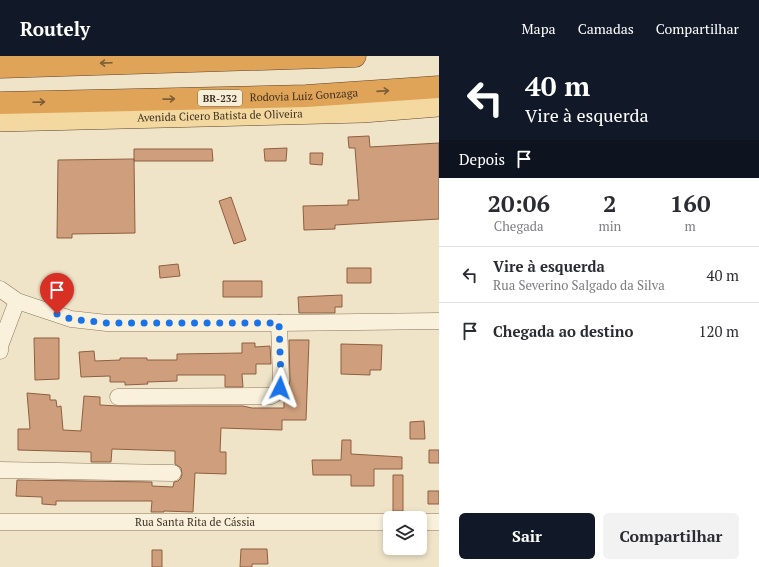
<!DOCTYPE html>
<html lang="pt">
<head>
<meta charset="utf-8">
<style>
	:root { --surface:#fff; --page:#f2f2f3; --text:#2b2b33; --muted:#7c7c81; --line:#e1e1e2; --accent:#111827 }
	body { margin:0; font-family:"PT Serif",serif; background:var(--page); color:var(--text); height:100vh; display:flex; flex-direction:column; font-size:15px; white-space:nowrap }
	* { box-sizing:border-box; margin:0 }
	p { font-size:13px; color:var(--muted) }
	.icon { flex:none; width:22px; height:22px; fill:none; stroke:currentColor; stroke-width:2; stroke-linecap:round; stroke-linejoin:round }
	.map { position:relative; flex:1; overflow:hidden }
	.panel { display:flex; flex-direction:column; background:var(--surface); width:320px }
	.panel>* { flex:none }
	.hud { background:#111827; color:#fff; overflow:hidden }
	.controls { position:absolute; left:383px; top:455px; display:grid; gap:8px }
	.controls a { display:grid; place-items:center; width:44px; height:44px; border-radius:6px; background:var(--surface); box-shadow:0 2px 6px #0003; font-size:20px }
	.pin { position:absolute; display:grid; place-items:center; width:34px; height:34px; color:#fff; margin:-41px -17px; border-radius:50% 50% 50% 0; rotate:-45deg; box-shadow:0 0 4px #0007 }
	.pin .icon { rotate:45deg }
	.me { position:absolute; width:44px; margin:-22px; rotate:3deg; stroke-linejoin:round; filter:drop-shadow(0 0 3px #0008) }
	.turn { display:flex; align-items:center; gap:14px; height:84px; padding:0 20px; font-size:18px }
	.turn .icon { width:52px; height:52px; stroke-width:2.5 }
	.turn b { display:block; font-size:28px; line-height:34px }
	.then { display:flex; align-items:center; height:38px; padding:0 20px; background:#0003; gap:8px; font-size:15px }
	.eta { display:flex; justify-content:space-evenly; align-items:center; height:68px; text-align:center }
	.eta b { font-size:24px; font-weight:600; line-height:28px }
	.button { display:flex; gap:8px; margin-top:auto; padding:8px 20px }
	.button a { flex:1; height:46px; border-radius:6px; background:var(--accent); color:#fff; font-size:16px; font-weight:600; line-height:46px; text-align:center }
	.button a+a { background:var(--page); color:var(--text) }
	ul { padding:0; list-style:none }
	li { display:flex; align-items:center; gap:12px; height:56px; padding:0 20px; border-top:1px solid var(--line) }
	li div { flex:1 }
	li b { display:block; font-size:15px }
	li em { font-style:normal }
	header { display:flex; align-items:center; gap:24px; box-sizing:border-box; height:56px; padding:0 20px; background:var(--accent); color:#fff }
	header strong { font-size:19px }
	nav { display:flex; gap:22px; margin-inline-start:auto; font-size:14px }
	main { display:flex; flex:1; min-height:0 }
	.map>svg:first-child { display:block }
</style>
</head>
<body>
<header>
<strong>Routely</strong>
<nav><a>Mapa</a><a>Camadas</a><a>Compartilhar</a></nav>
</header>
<main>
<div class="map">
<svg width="439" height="511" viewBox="0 0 439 511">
	<rect width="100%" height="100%" fill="#f0e4c8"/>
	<path fill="#cf9f7d" stroke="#8d5f41" d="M 369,80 L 370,91 L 439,87 L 439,163 L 335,169 L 335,173 L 304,174 L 303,150 L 348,149 L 348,144 L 359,144 L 355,92 L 349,92 L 348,81 Z
		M 287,92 L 286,105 L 265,105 L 264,93 Z
		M 134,93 L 212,93 L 213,105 L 134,105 Z
		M 310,97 L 323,97 L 322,109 L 310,108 Z
		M 134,103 L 135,177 L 72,178 L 72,182 L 57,182 L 58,104 Z
		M 231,141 L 246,184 L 234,188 L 219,145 Z
		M 178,208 L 180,220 L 160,222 L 159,210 Z
		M 347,212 L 371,212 L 371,227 L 347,227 Z
		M 223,225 L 262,225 L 262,241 L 223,241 Z
		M 342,239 L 342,251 L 335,251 L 335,257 L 299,257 L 298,241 Z
		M 34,282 L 59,282 L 59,323 L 35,324 Z
		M 289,284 L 309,284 L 306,364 L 282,364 L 282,374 L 221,372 L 220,396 L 226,396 L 226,418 L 195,417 L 193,456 L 164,455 L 164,456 L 151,456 L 152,445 L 56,445 L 56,449 L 42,448 L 42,441 L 16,440 L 17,424 L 152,426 L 152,430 L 173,431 L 174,426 L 178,425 L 181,422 L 182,418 L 181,412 L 175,408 L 175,395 L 112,393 L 111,406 L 91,406 L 91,396 L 18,394 L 18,373 L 30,373 L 27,337 L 50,339 L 50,344 L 56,344 L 57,351 L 61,350 L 63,374 L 81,375 L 84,340 L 100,341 L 100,349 L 118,350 L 243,350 L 252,352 L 284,352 L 284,342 L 288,335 L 290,325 Z
		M 242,287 L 255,287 L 255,291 L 270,290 L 271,308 L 256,308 L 256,318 L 242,318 L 243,331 L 225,331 L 225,319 L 177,319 L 177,325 L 147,326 L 148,328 L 125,329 L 125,326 L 110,326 L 110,320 L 81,321 L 79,296 L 94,295 L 95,305 L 120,304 L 120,302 L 147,302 L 147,304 L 177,304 L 177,298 L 242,297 Z
		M 341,288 L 382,289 L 381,314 L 370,314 L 370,319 L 341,318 Z
		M 424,365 L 425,383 L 410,383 L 410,366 Z
		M 342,384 L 351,384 L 351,398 L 402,401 L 402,413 L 374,413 L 374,430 L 351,430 L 351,419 L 313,419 L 312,404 L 341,404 Z
		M 429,394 L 439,394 L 439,407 L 429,407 Z
		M 393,419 L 403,419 L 403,455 L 393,455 Z
		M 428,435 L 439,435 L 439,448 L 428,448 Z
		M 241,493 L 267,493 L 268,508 L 252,508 L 252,511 L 240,511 Z
		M 152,494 L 162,494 L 162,511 L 152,511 Z"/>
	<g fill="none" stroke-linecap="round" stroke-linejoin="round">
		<g stroke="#8d765c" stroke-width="17">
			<g id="minor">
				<path d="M 0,233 L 17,245 L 71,263 L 107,267 L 279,267 L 439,265"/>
				<path d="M 0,295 L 0,290 L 17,245"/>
				<path d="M 118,341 L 271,340 C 279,337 280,332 281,324 L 279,267"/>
				<path d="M 0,414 L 173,417"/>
				<path id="s1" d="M 0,466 L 390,466"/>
				<path d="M 420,466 L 439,466"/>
			</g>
		</g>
		<g stroke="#5b4430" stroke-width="22">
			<g id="major">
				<path id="s2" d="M 0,65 L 363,56 L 439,50"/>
			</g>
		</g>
		<g stroke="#5b4430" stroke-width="23">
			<g id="highway">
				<path d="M 0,11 L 355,0"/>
				<path id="s3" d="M 0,47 L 306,40 L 439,31"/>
			</g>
		</g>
		<use href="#minor" stroke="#faf1dc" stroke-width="16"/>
		<use href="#major" stroke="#f3d9a0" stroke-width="21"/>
		<use href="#highway" stroke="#e0a458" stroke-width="22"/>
	</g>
	<defs><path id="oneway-shaft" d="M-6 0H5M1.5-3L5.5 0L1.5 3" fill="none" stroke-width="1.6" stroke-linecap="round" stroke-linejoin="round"/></defs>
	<g stroke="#7e5d36">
		<use href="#oneway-shaft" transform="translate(106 7) rotate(178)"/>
		<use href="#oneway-shaft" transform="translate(383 35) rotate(-4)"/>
		<use href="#oneway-shaft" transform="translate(169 43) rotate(-1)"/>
		<use href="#oneway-shaft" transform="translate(39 46) rotate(-2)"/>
	</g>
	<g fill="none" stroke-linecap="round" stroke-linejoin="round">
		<path stroke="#1a73e8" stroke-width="7" stroke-dasharray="0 12.6" d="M 57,258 L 71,263 L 107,267 L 279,267 L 281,324 L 280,332"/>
	</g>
	<g text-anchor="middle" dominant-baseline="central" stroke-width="3" stroke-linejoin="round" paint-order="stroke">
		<rect fill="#f7eed8" stroke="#756857" stroke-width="1" x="198" y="34" width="44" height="16" rx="3"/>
		<g font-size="10" font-weight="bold" fill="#3d2e20">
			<text x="220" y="42">BR-232</text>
		</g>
		<g font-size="11" fill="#3d2e20" stroke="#f7eed8">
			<text stroke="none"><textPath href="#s3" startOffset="304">Rodovia Luiz Gonzaga</textPath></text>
			<text stroke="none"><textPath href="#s2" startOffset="220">Avenida Cicero Batista de Oliveira</textPath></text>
			<text stroke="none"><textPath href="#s1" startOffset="195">Rua Santa Rita de Cássia</textPath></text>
		</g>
	</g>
</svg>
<div class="controls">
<a><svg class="icon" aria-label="layers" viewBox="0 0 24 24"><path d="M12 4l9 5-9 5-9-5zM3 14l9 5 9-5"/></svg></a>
</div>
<div class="pin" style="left:57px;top:258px;background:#d93025"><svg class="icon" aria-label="arrive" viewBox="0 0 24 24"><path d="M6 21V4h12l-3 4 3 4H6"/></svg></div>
<svg class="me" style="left:280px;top:332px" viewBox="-20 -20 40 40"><path d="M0-17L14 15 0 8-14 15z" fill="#1a73e8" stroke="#fff" stroke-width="4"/></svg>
</div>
<section class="panel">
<div class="hud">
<div class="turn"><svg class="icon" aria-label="left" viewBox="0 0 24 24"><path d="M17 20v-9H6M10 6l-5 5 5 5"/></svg><div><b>40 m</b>Vire à esquerda</div></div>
<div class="then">Depois<svg class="icon" aria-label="arrive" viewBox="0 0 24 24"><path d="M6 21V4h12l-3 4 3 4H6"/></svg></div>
</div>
<div class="eta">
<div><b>20:06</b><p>Chegada</p></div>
<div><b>2</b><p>min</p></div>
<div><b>160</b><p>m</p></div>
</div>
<ul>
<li><svg class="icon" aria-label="left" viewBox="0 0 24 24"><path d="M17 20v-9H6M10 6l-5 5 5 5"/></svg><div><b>Vire à esquerda</b><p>Rua Severino Salgado da Silva</p></div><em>40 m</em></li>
<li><svg class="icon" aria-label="arrive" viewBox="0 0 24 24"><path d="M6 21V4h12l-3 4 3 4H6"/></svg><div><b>Chegada ao destino</b></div><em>120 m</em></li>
</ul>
<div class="button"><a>Sair</a><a>Compartilhar</a></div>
</section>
</main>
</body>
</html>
